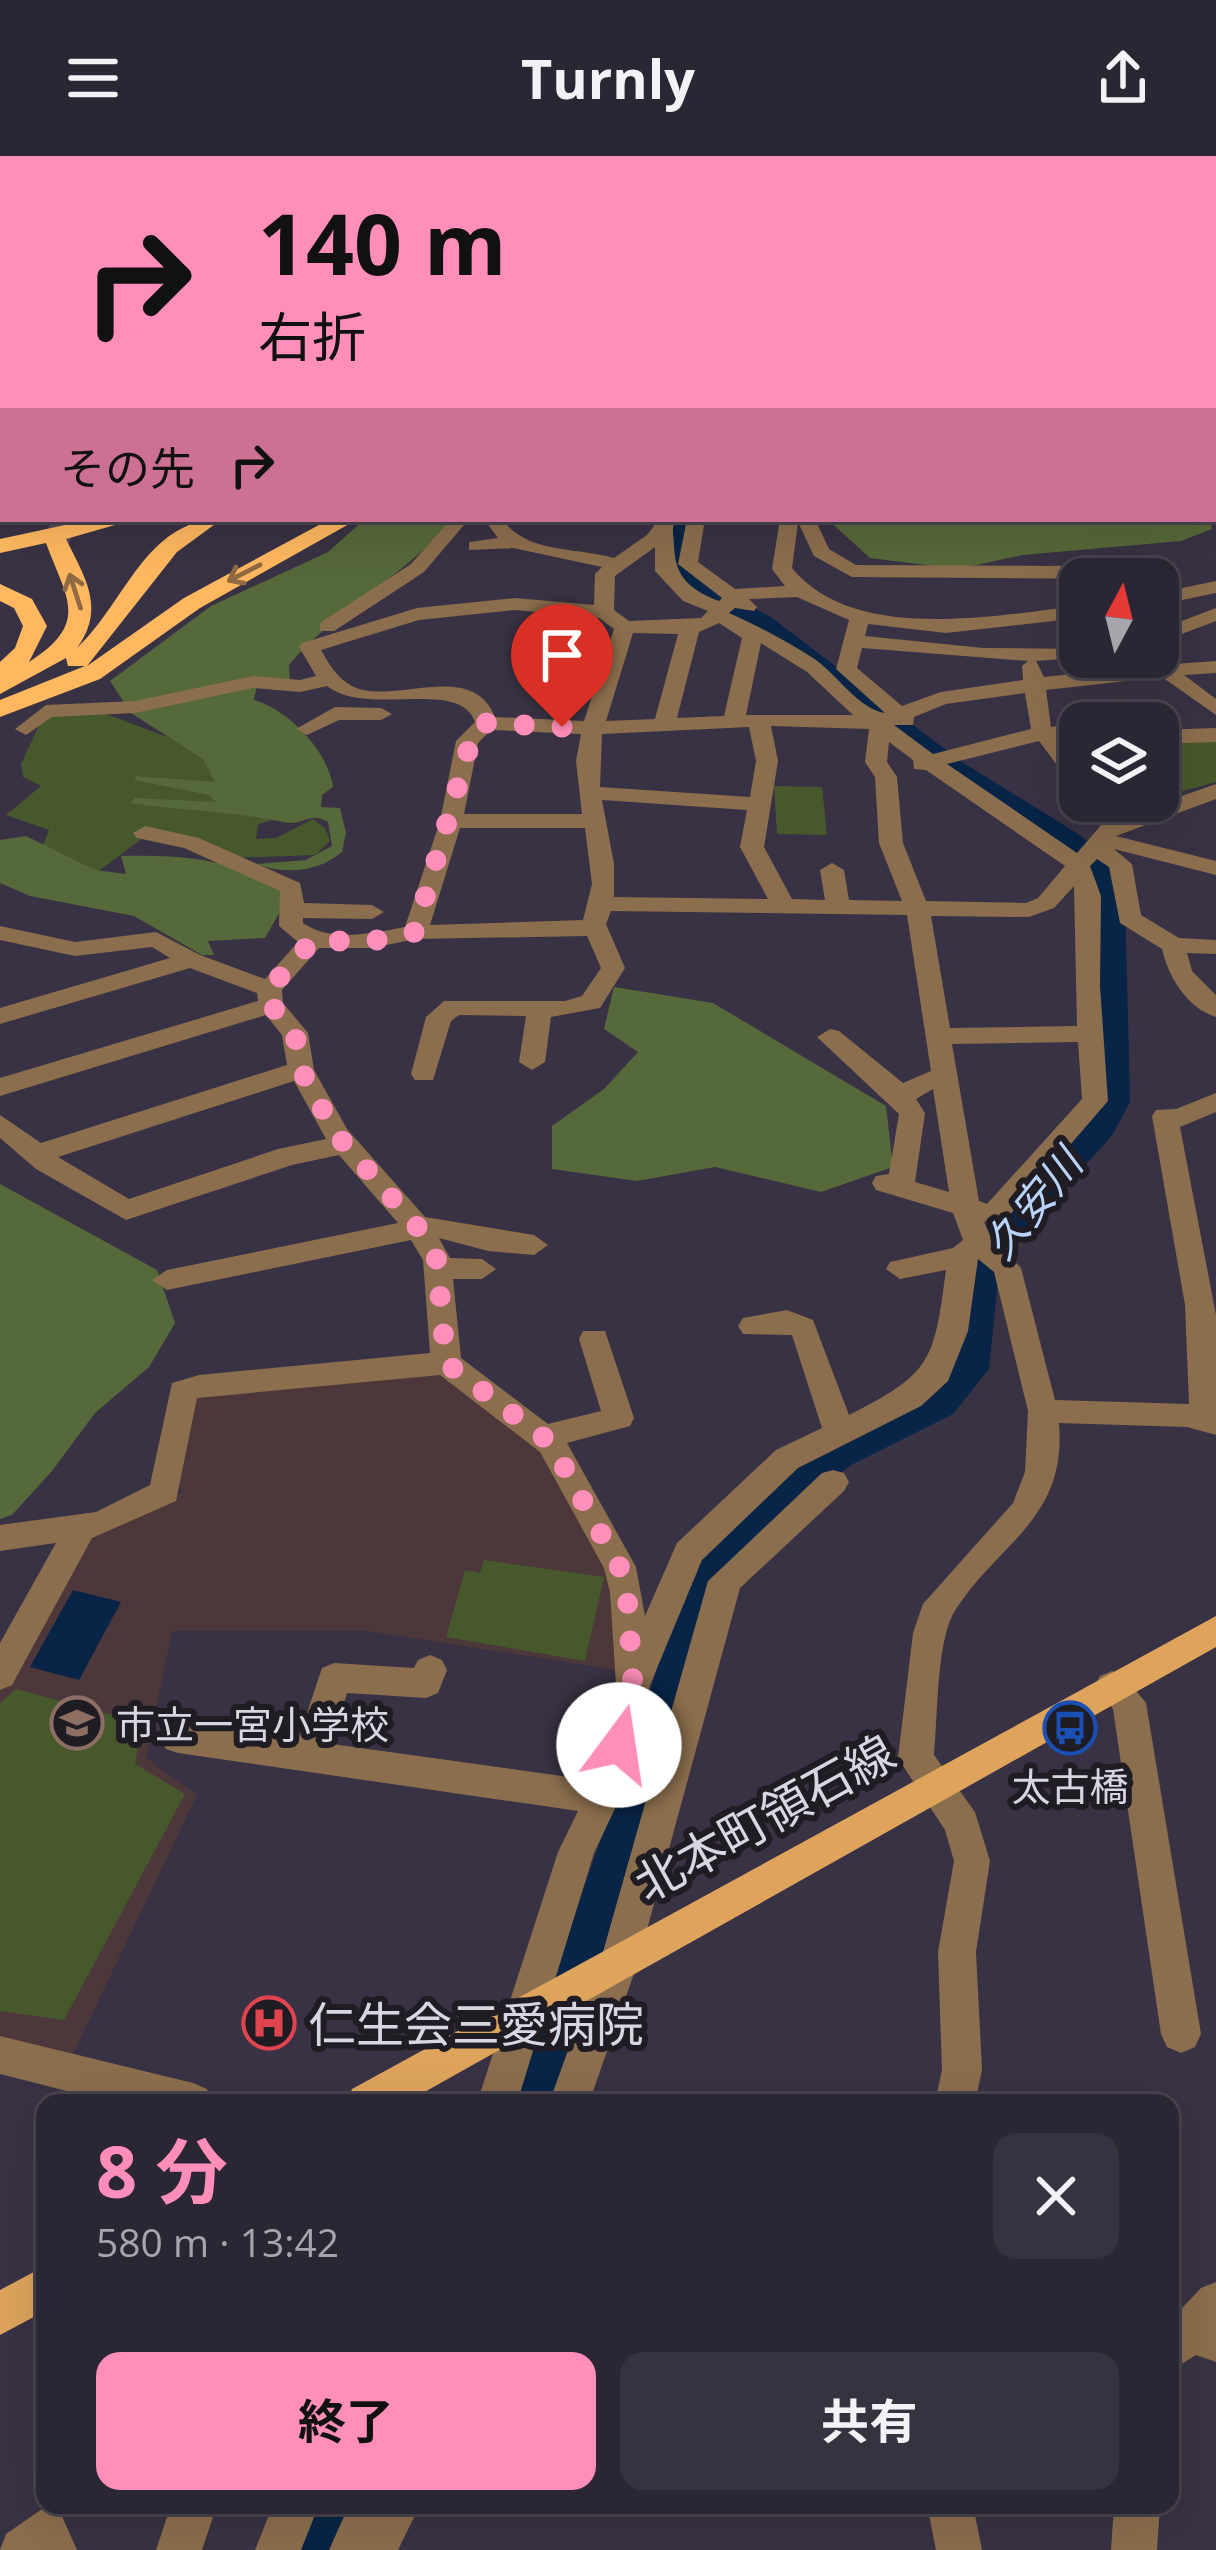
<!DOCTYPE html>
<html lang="ja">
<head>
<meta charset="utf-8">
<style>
	:root { --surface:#2b2633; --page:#37323f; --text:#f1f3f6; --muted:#a6a5ac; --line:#47434e; --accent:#ff8eba }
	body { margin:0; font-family:"Open Sans","Noto Sans JP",sans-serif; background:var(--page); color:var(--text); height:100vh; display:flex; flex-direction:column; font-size:45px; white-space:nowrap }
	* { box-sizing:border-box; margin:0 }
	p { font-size:39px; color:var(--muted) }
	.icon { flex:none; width:66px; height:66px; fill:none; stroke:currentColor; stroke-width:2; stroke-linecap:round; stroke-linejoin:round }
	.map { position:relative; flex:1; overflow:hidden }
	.drawer { position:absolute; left:36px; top:1938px; width:1143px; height:420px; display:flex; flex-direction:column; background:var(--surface); border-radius:24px; box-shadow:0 12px 48px #0002,0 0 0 3px var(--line) }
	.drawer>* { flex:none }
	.top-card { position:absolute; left:0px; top:0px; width:1218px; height:366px; box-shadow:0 12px 48px #0002,0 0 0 3px var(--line); background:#ff8eba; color:#111; overflow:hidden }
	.needle { width:78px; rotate:7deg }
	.controls { position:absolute; left:1059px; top:402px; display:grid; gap:24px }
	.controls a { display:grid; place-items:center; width:120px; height:120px; border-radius:24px; background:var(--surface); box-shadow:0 12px 48px #0002,0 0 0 3px var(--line); font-size:60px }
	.pin { position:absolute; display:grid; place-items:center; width:102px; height:102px; color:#fff; margin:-123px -51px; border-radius:50% 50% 50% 0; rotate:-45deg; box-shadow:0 0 12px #0007 }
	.pin .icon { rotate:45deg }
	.me { position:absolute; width:132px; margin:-66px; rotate:14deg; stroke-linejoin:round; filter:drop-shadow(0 0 9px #0008) }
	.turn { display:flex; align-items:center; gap:42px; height:252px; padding:0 60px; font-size:54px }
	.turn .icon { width:156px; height:156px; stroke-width:2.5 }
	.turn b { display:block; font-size:84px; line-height:102px }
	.then { display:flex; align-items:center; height:114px; padding:0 60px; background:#0003; gap:24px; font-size:45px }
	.round { display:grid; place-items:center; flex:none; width:126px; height:126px; border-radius:24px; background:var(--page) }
	.summary { display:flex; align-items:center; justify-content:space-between; height:204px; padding:0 60px }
	h1 { font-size:72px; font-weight:700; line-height:90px; color:var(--accent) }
	.cta { display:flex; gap:24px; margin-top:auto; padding:24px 60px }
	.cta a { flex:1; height:138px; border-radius:24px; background:var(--accent); color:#111; font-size:48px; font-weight:700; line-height:138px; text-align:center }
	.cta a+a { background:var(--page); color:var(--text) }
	header { display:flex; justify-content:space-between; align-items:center; height:156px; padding:0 60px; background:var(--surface); font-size:54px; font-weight:700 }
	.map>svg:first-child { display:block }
</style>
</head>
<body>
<header><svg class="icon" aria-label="menu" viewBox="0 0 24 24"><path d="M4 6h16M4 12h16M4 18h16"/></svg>Turnly<svg class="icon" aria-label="share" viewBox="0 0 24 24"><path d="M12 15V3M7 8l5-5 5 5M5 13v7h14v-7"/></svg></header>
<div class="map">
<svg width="1216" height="2394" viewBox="0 0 1216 2394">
	<rect width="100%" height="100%" fill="#393244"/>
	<path fill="#4c373a" d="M 431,1213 L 516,1269 L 552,1309 L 613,1424 L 617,1514 L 367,1475 L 172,1475 L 146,1602 L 197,1639 L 72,1900 L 0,1885 L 0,1532 L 87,1381 L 183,1336 L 176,1328 L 187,1248 L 203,1236 Z"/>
	<path fill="#47592c" d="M 90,552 L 197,592 L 271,658 L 270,665 L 258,668 L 256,683 L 276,682 L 313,663 L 325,672 L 330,685 L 315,699 L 229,702 L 152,675 L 95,718 L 41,694 L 49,674 L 6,659 L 41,630 L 23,621 L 21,608 L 43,561 Z
		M 1158,584 L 1216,584 L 1216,626 L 1158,642 Z
		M 774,630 L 822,631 L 827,679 L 777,678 Z
		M 484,1404 L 604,1421 L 585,1505 L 446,1481 L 465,1414 L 480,1417 Z
		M 16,1533 L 142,1567 L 135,1608 L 185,1638 L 64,1864 L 0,1855 L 0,1547 Z"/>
	<path fill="#56693a" d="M 0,0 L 668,0 L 3,3 L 0,87 Z
		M 365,363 L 454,363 C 405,420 337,452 289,509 L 290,526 L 258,523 L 254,544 C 289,554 328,595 333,631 L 322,639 L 321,651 L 340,652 L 346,677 L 342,696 C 319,716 285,719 257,708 L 306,704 L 332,690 L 328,666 C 309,655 302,671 283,666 C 233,655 182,655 130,647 L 135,642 L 216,646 L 209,639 L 134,624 L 136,620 L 215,626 L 203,603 L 131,557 L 110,525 L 211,450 L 328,396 Z
		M 827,363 L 1210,363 L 1212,373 L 1181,385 L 1023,399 L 958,413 L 870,402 Z
		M 26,680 L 95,714 L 126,718 L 121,700 C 184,699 238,702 289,740 L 265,782 L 208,785 L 214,799 L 202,799 L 134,760 L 30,740 L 0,727 L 0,684 Z
		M 614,831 L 713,847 L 886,950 L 893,1011 L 821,1036 L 715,1011 L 637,1025 L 552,1013 L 552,970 L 604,933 L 638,896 L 604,873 Z
		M 0,1028 L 157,1114 L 175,1167 L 149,1211 L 95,1257 L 52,1315 L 12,1359 L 0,1363 Z"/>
	<path fill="#082446" d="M 73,1434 L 121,1446 L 79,1524 L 30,1511 Z"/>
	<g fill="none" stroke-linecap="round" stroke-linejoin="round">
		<path fill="#082446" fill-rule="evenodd" d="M 669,363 L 695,363 L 685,399 L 694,418 L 772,462 L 962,606 L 1080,679 L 1118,715 L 1125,741 L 1130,946 L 1113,978 L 1015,1088 L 999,1114 L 989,1213 L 953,1258 L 853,1308 L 819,1332 L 727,1420 L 688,1578 L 564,1947 L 508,1947 L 638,1578 L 690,1398 L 787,1308 L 821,1284 L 923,1234 L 947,1208 L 959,1113 L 987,1068 L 1084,963 L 1092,946 L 1091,741 L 1086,718 L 1058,693 L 940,620 L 752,474 L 672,429 L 657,399 Z
			M 308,2349 L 373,2349 L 354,2394 L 289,2394 Z"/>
		<path stroke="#514b5c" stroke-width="24" stroke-dasharray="24 12" stroke-linecap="butt" d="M 57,386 L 64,363"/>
		<path fill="#8b6e4d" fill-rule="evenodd" d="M 745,0 L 760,0 L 762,3 L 747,3 Z
			M 1215,89 L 1216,89 L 1216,99 L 1215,99 Z
			M 0,112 L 3,113 L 3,124 L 0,123 Z
			M 3,331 L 3,344 L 0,345 L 0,332 Z
			M 451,363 L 469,363 L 424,416 L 334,475 L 320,475 L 320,467 L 411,408 Z
			M 484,363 L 502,363 C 527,398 577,391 614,402 L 647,379 L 659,363 L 677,363 C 670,374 674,377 674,390 C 675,421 690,434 719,445 L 722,442 L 678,408 L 687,363 L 705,363 L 698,406 L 735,433 L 785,430 L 772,413 L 780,363 L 815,363 L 829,393 L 856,409 L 1100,410 L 1116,423 L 852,421 L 814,400 L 798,366 L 792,412 C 854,488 995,459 1080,450 L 1080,462 L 946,477 L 868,468 L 865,480 L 983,492 L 1080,493 L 1080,501 L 1089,501 L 1036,505 L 1044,521 L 1154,509 L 1154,501 L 1162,499 L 1174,508 L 1216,505 L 1216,517 L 1184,519 L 1216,543 L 1216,559 L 1162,521 L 1046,534 L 1051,571 L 1080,567 L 1080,581 L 1060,583 L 1080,609 L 1080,631 L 1072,629 L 1039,585 L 947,608 L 1077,697 L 1102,668 L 1216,628 L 1216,643 L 1116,680 L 1216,705 L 1216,719 L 1114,693 L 1132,708 L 1141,759 L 1179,782 L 1216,784 L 1216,798 L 1187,797 L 1192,815 L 1216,839 L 1216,861 C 1187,852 1168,820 1162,793 L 1120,767 L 1109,711 L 1097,703 L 1090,710 L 1101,740 L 1100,830 L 1108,945 L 1007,1062 L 984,1066 L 991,1081 L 1021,1112 L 1055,1244 L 1189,1248 L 1185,1149 L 1152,960 L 1156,954 L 1176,953 L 1216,937 L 1216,956 L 1180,971 L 1216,1159 L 1216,1279 L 1187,1271 L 1059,1267 C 1067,1363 1000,1385 956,1453 C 936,1483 938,1562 934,1599 L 975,1656 L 990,1705 L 976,1796 L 982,1914 L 975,1947 L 935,1947 L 942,1914 L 938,1796 L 954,1705 L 945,1674 L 898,1602 L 913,1477 L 923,1448 L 1013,1347 L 1025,1316 L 1028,1255 L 994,1116 L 978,1103 L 968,1175 L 948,1225 L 921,1250 L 798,1312 L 702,1404 L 650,1529 L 620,1642 L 594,1697 L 517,1947 L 477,1947 L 558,1696 L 578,1655 L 178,1597 L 166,1593 L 160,1582 L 166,1571 L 178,1567 L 298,1584 L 322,1512 L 334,1507 L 414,1512 L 418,1504 L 430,1499 L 442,1504 L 447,1514 L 438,1537 L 426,1542 L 347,1537 L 332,1588 L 590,1624 L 616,1529 L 610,1436 L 604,1412 L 540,1296 L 440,1219 L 197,1242 L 176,1345 L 92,1382 L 12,1529 L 0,1534 L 0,1487 L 56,1387 L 0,1395 L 0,1369 L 96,1356 L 150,1329 L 172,1227 L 199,1219 L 430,1197 L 423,1104 L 411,1084 L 167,1134 L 152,1124 L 167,1114 L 398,1067 L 339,999 L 292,1009 L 126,1064 L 36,1013 L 0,982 L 0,959 L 41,987 L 287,909 L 282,879 L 266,859 L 0,940 L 0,922 L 258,845 L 257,837 L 190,812 L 0,868 L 0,852 L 170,802 L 152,791 L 75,800 L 0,784 L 0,770 L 75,786 L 156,776 L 200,799 L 265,823 L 298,786 L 279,770 L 280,735 L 184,692 L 137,682 L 133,677 L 145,670 L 199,682 L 300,727 L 304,747 L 372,749 L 384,756 L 372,763 L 303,762 L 303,767 C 331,787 373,777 405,771 L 440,665 L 456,585 L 475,566 C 459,521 368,562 327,530 L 300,536 L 253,532 L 135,557 L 52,561 L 26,579 L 15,573 L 46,549 L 135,545 L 253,520 L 300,524 L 316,520 L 299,491 L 302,487 L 417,452 L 515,442 L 594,449 L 595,418 L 602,411 L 513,392 L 469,394 L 469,386 L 498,382 ZM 655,391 L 655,415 L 683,445 L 708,455 L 701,462 L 629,465 L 614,454 L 615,420 ZM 797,441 L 849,464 L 836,513 L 885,557 C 859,553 838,520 816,504 C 788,485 760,471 729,457 L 735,452 L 754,455 L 757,451 L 749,443 ZM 515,454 L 599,462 L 614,473 L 584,565 L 495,561 C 471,502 393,551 352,530 C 337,522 329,508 321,494 L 419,464 ZM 719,467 L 742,482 L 724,560 L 677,562 L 699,476 ZM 633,477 L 678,478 L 655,563 L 606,565 ZM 761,487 L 807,516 L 853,559 L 746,559 ZM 862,492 L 1028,505 L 1022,510 L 1023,524 L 941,536 L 902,550 L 857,512 ZM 1025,537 L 1031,573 L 933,598 L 894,569 L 913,569 L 914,561 L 946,548 ZM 771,570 L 869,573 L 865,606 L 875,621 L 879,687 L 902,745 L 849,744 L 844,714 L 832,707 L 820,714 L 825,744 L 792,743 L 764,691 L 778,605 ZM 749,571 L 756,605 L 750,641 L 600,631 L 602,578 ZM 491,574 L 581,578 L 576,605 L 582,658 L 464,658 L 478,587 ZM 889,586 L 913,604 L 914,613 L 926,614 L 1065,710 L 1038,742 L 1026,747 L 926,745 L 903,687 L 897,621 L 887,606 ZM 602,644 L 747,654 L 740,691 L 768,743 L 614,741 L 614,708 ZM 460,672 L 585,672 L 592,728 L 583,764 L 430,769 ZM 1074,730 L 1077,870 L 950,872 L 931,760 L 1029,761 L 1054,752 ZM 611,755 L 907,759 L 931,915 L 903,927 L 839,875 L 830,873 L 817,881 L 899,958 L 889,1018 L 876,1020 L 872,1027 L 876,1034 L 953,1057 L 963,1084 L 953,1092 L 890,1106 L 886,1113 L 900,1123 L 946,1114 C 934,1204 933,1217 849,1259 L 813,1164 L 787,1154 L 743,1162 L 738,1170 L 743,1178 L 792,1179 L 822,1272 L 776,1294 L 677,1387 L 645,1460 L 636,1411 L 567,1287 L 630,1270 L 634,1262 L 605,1175 L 583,1175 L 579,1183 L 601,1255 L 548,1268 L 461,1202 L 453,1123 L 482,1123 L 496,1113 L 482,1103 L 450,1102 L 439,1082 L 488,1095 L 534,1099 L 548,1089 L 534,1079 L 425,1061 L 347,973 L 314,914 L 308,877 L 283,847 L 282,834 L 319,792 L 372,792 L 415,783 L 587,780 L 601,812 L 582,840 L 565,845 L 444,845 L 426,861 L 411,918 L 415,924 L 433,924 L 451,865 L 459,859 L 526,860 L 519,906 L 532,914 L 545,906 L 551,861 L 600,852 L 625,812 L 606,768 ZM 1078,886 L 1082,943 L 987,1048 L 979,1045 L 952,888 ZM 294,925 L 326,983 L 278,993 L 129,1043 L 58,1001 ZM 933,933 L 949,1036 L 915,1026 L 925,957 L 916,943 Z
			M 1216,425 L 1216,437 L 1158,449 L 1158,437 Z
			M 1216,452 L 1216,465 L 1158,487 L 1158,474 Z
			M 335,551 L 381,552 L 392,558 L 381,564 L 339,564 L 307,579 L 296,573 Z
			M 1216,572 L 1216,586 L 1158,588 L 1158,574 Z
			M 833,1314 L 844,1317 L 849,1326 L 844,1335 L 740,1432 L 639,1803 L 589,1947 L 549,1947 L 601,1803 L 708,1425 L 822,1317 Z
			M 1112,1515 L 1124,1520 L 1146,1547 L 1201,1878 L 1195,1891 L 1181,1897 L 1167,1891 L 1161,1878 L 1113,1553 L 1095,1530 L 1100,1520 Z
			M 0,1880 L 193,1927 L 207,1933 L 213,1947 L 114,1947 L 0,1918 Z
			M 1216,2126 L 1216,2206 L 1196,2199 L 1170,2215 L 1170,2165 L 1201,2132 Z
			M 171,2349 L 217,2349 L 202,2394 L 156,2394 Z
			M 273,2349 L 319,2349 L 301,2394 L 255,2394 Z
			M 349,2349 L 420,2349 L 398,2394 L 329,2394 Z
			M 927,2349 L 973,2349 L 982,2394 L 936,2394 Z
			M 1114,2349 L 1160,2349 L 1157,2394 L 1111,2394 Z
			M 45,2351 L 61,2358 L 77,2394 L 0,2394 L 6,2378 Z"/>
		<path fill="#dea45c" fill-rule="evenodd" d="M 1216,1460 L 1216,1491 L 405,1947 L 346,1947 L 352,1933 Z
			M 45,2110 L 45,2155 L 0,2179 L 0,2134 Z"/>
		<path fill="#ffb860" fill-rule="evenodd" d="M 1216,121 L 1216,133 L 1215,134 L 1215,122 Z
			M 3,351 L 3,363 L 10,363 L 0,366 Z
			M 93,363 L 136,363 L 66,383 C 85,422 106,452 77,492 C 126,446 146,363 222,363 L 177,396 L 87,510 L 184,442 L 330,363 L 358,363 L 200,452 L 100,523 L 0,561 L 0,544 L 85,510 L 68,510 L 66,502 L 0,538 L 0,506 L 15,492 L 23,470 L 14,452 L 0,445 L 0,428 L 32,443 L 47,470 L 29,506 C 91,466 66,442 46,387 L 0,397 L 0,383 Z"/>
	</g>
	<defs><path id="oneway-shaft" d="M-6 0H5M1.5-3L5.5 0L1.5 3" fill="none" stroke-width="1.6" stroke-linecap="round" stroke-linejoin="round" transform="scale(3)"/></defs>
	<g stroke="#8f6a42">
		<use href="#oneway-shaft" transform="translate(244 417) rotate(153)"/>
		<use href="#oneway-shaft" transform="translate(75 435) rotate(-108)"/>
	</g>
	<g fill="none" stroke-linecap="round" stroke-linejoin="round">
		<path stroke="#ff8eba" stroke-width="21" stroke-dasharray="0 37.8" d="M 562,571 L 486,567 L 475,571 L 415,776 L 372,785 L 312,785 L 269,833 L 271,849 L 295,878 L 301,914 L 336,978 L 420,1074 L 437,1104 L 446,1207 L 551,1287 L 620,1412 L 627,1436 L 633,1529 L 619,1589"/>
	</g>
	<defs>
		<g id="school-ring" transform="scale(2.7)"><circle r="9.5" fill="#1f1c24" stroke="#8d6e63" stroke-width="1.5"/><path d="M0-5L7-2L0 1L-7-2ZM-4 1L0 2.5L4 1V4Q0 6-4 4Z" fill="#8d6e63"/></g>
		<g id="bus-ring" transform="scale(2.7)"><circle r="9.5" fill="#1f1c24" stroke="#1a4fb4" stroke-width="1.5"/><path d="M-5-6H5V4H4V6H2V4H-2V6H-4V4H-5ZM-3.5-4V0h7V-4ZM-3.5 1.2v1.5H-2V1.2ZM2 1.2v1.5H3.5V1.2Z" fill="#1a4fb4"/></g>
		<g id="hospital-ring" transform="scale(2.7)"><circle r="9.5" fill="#1f1c24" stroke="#e0444e" stroke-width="1.5"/><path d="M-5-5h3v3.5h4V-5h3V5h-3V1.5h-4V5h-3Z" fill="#e0444e"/></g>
	</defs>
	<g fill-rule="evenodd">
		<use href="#school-ring" x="77" y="1567"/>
		<use href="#bus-ring" x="1070" y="1572"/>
		<use href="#hospital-ring" x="269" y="1867"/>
	</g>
	<g text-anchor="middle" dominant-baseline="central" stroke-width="12" stroke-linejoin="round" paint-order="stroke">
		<g font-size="39" fill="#dad6e1" stroke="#1f1c24" text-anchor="start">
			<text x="116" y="1567">市立一宮小学校</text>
			<text x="1070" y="1629" text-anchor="middle">太古橋</text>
		</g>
		<g font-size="42" font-style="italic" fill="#b8d4fb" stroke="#1f1c24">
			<text transform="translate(1032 1047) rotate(-51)">久安川</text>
		</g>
		<g font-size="48" fill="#dad6e1" stroke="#1f1c24">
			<text transform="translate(764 1661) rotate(-29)">北本町領石線</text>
		</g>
		<g font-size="48" fill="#dad6e1" stroke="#1f1c24" text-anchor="start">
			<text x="308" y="1867">仁生会三愛病院</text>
		</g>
	</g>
</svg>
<div class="controls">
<a><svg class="needle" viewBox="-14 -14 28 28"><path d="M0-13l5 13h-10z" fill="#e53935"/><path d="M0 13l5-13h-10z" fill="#a6a5ac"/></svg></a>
<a><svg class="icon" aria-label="layers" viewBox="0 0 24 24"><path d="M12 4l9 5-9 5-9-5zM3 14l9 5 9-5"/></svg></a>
</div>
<div class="pin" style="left:562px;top:571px;background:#d93025"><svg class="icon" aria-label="arrive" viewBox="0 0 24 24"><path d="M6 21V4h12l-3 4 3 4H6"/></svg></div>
<svg class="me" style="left:619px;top:1589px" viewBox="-20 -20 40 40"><circle r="19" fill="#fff"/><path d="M0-13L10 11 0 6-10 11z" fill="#ff8eba"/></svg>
<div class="top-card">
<div class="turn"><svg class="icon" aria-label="right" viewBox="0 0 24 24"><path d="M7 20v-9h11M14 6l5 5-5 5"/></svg><div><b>140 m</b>右折</div></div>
<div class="then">その先<svg class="icon" aria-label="right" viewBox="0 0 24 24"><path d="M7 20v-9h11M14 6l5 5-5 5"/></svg></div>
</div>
<section class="drawer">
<div class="summary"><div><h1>8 分</h1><p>580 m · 13:42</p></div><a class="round"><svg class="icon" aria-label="close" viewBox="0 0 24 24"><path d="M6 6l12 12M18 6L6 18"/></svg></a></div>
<div class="cta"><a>終了</a><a>共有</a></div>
</section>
</div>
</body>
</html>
